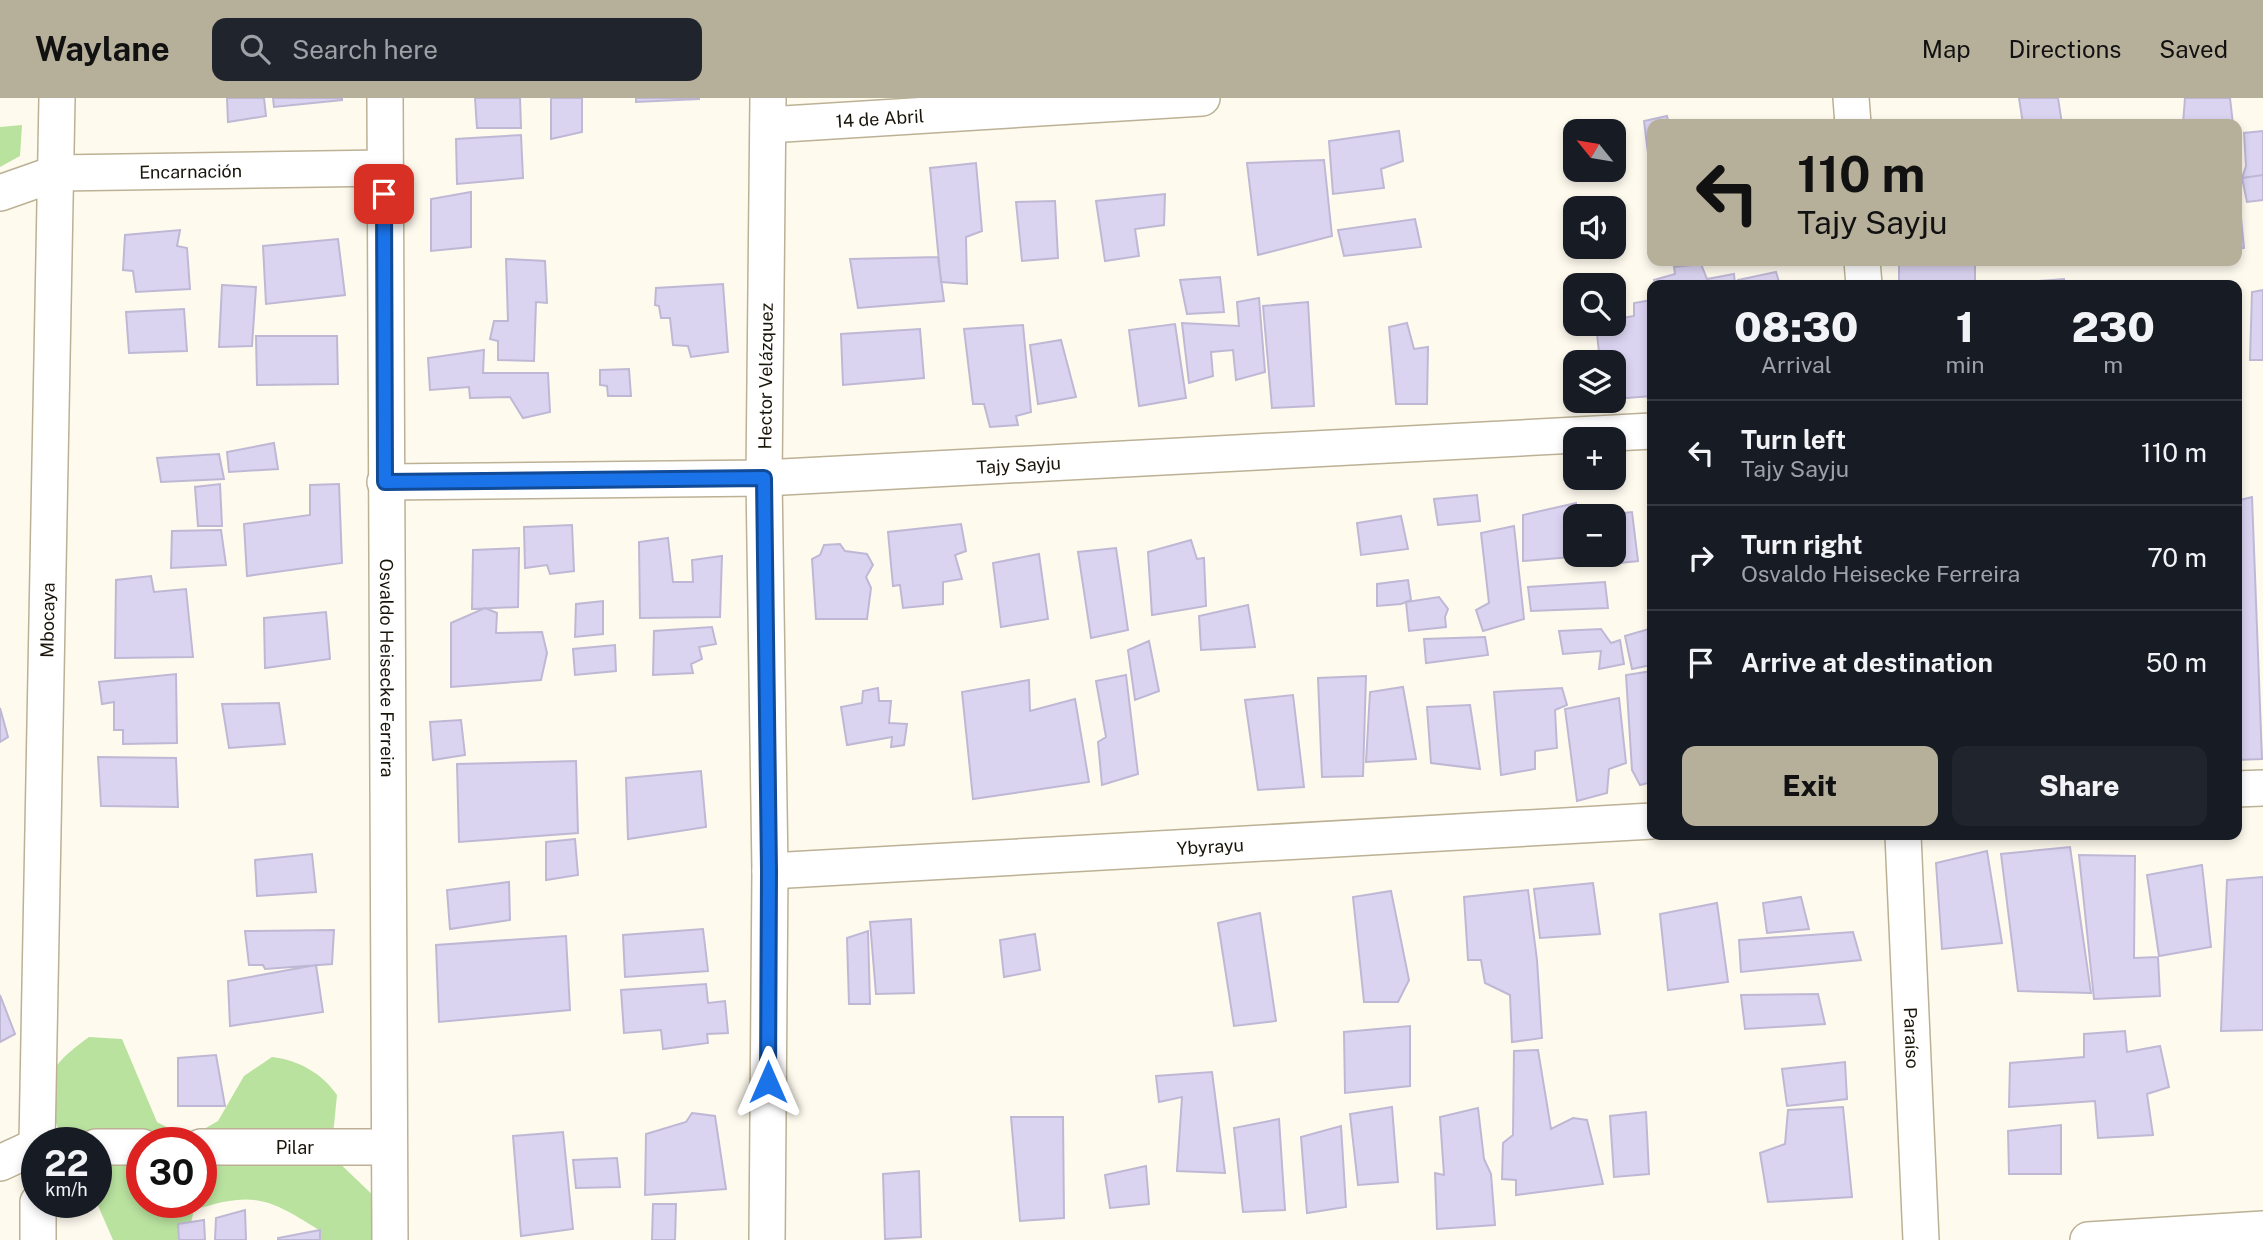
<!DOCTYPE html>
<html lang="en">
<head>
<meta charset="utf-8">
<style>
	:root { --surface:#171b24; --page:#20242c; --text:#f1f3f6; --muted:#9ea1a6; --line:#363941; --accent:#b6af9a }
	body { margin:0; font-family:"Public Sans",sans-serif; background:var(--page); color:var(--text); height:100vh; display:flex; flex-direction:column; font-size:26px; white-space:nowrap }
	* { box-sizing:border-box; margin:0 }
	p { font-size:23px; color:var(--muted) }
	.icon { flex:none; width:38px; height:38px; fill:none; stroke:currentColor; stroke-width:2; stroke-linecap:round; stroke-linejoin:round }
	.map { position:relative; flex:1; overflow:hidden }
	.side { position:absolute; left:1647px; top:182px; width:595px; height:560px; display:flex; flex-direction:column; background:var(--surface); border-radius:14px; box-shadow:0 4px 10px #0003 }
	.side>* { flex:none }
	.banner { position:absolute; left:1647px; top:21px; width:595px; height:147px; border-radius:14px; box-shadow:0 4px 10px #0003; background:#b6af9a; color:#111; overflow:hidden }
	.needle { width:46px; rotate:300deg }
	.tools { position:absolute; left:1563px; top:21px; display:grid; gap:14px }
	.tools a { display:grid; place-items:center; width:63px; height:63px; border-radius:14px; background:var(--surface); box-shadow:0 4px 10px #0003; font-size:35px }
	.speed { position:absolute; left:21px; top:1029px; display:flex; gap:14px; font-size:35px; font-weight:700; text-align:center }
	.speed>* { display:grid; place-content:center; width:91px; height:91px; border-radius:50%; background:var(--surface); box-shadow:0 4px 10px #0003; line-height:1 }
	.speed small { font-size:18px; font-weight:400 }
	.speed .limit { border:10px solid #d22; background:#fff; color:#111 }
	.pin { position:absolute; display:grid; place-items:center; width:60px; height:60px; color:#fff; margin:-30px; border-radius:14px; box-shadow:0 4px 10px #0006 }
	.me { position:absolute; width:77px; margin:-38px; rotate:0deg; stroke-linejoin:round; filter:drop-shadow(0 0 5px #0008) }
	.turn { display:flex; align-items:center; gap:24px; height:147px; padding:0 35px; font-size:32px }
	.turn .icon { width:91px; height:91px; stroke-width:2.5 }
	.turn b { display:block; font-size:49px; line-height:60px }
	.eta { display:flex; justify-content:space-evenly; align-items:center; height:119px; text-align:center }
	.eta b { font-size:42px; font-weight:800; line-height:49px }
	.cta { display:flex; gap:14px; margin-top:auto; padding:14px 35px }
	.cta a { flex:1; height:80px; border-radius:14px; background:var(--accent); color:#111; font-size:28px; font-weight:800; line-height:80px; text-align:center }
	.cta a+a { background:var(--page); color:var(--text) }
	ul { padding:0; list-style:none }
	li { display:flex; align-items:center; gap:21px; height:105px; padding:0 35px; border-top:2px solid var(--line) }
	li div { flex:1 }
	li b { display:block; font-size:26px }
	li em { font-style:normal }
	header { display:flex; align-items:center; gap:42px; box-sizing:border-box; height:98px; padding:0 35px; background:var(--accent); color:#111 }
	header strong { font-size:33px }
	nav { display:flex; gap:38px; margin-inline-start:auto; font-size:24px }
	.search { width:490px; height:63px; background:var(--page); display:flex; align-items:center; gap:18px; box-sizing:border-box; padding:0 24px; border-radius:14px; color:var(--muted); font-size:26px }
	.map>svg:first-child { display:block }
</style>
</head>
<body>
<header>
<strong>Waylane</strong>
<div class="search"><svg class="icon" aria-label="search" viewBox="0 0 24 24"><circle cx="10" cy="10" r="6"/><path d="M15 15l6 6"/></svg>Search here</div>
<nav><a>Map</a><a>Directions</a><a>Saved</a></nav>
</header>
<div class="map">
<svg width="2263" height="1142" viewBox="0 0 2263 1142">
	<rect width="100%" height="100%" fill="#fefaee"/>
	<path fill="#b9e29f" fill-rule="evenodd" d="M 22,27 L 20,58 L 0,69 L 0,29 Z
		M 89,939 L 122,941 L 157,1024 L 170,1031 L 186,1033 L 204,1031 L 218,1023 L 244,978 L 272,959 C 298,962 322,975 337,997 L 331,1057 L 380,1104 L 390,1142 L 320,1142 L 319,1132 C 268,1100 254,1093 194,1112 L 187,1142 L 113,1142 L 96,1103 L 96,1045 L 66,1045 C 37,992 40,974 89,939 ZM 142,1045 L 201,1045 L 201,1104 L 142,1104 Z"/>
	<path fill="#dbd4f1" stroke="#bfb8d5" stroke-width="2" d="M 227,0 L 264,0 L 266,18 L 228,24 Z
		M 273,0 L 342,0 L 342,2 L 274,9 Z
		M 475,0 L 520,0 L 521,30 L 477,30 Z
		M 551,0 L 582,0 L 582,34 L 551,41 Z
		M 636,0 L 699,0 L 699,1 L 636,4 Z
		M 2019,0 L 2058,0 L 2062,26 L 2023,26 Z
		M 2185,0 L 2230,0 L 2233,26 L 2183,26 Z
		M 1667,18 L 1669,26 L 1652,26 L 1652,87 L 1644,23 Z
		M 1399,33 L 1403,63 L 1381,71 L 1384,90 L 1333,96 L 1329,43 Z
		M 2263,33 L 2263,77 L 2242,80 L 2246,68 L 2244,35 Z
		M 521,37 L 523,80 L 457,86 L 456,41 Z
		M 1324,62 L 1332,138 L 1258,157 L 1247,65 Z
		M 976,65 L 982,133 L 966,139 L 967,186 L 941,184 L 930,70 Z
		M 2236,70 L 2244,150 L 2236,151 Z
		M 2263,77 L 2263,102 L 2247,104 L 2242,80 Z
		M 471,94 L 471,149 L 431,153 L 431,101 Z
		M 1165,96 L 1164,127 L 1135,131 L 1139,158 L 1105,163 L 1096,103 Z
		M 1055,103 L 1058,160 L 1022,163 L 1016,104 Z
		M 1415,121 L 1421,149 L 1344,158 L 1338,132 Z
		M 180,132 L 177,148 L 187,150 L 190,191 L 136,194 L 133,173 L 123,172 L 125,137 Z
		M 338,141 L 345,197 L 266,206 L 263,148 Z
		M 938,159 L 944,203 L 858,210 L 850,161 Z
		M 506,161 L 545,163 L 547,205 L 536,204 L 534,263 L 498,262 L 498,243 L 490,241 L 494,223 L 508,223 Z
		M 1899,163 L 1975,163 L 1975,187 L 1899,187 Z
		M 1701,166 L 1707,181 L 1734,176 L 1735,187 L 1655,187 L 1654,182 L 1675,176 L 1674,169 Z
		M 1776,174 L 1780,187 L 1739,187 L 1738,182 Z
		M 1220,179 L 1224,214 L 1187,216 L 1180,182 Z
		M 2064,181 L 2064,187 L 2001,187 L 2001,186 Z
		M 723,186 L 728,254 L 691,259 L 688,248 L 673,247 L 670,220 L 661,220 L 659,208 L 655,207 L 656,190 Z
		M 222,187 L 256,189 L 252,248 L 219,249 Z
		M 2263,192 L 2263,262 L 2250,262 L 2252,194 Z
		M 1259,200 L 1265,274 L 1236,282 L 1233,252 L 1211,254 L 1213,278 L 1189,285 L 1182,225 L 1239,228 L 1237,204 Z
		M 1652,202 L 1652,298 L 1614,301 L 1614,264 L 1600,264 L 1596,226 L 1614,226 L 1614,206 L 1616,221 L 1634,218 L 1634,205 Z
		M 1308,204 L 1314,308 L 1272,310 L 1263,208 Z
		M 184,211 L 187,253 L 129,255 L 126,214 Z
		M 1407,225 L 1414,251 L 1428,249 L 1427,306 L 1396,306 L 1389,229 Z
		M 1175,226 L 1186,300 L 1139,308 L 1129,232 Z
		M 1023,227 L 1031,314 L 1016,318 L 1018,327 L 990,329 L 984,306 L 973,306 L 964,231 Z
		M 920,231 L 924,280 L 843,287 L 841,236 Z
		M 256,238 L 337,238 L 338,286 L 257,287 Z
		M 1061,242 L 1076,299 L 1038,306 L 1030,247 Z
		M 484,252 L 483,275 L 548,275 L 550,314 L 523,320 L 510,299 L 470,300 L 469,289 L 430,292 L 428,260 Z
		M 629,271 L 631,298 L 608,298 L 607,288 L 600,287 L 600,272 Z
		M 274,345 L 278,371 L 229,374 L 227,354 Z
		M 219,356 L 224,381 L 161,384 L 157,360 Z
		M 220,386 L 222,428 L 198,428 L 195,389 Z
		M 339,386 L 342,465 L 247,478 L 244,426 L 310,417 L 310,387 Z
		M 1477,397 L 1480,423 L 1438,427 L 1434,401 Z
		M 2252,399 L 2262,661 L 2236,662 L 2236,403 Z
		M 1576,405 L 1575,457 L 1584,458 L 1523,463 L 1523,417 Z
		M 1632,414 L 1638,463 L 1601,467 L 1599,457 L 1614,457 L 1614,418 L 1595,418 Z
		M 1401,418 L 1408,451 L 1361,457 L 1357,425 Z
		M 961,426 L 966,453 L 955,457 L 962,481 L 943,484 L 943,506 L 903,510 L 900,487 L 893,488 L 888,434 Z
		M 572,427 L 574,473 L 550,476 L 547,467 L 525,470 L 524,429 Z
		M 1514,428 L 1524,521 L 1483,533 L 1476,512 L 1489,505 L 1481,435 Z
		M 221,432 L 226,467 L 171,470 L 172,433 Z
		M 668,440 L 673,484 L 693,484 L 692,462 L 722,458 L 720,519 L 640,520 L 639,444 Z
		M 1191,442 L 1197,461 L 1204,460 L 1206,508 L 1152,517 L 1148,454 Z
		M 840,446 L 845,453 L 867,456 L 873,467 L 866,479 L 871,490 L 867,521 L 816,521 L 812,461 L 820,457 L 824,447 Z
		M 519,450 L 518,509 L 472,511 L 473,452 Z
		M 1116,450 L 1128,532 L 1091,540 L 1078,454 Z
		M 1039,456 L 1048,521 L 1001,529 L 993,465 Z
		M 151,478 L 154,494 L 186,491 L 193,559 L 115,560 L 116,482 Z
		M 1408,482 L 1411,502 L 1401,506 L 1377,508 L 1377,486 Z
		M 1605,484 L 1608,510 L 1531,513 L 1528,489 Z
		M 1439,499 L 1448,511 L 1445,519 L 1446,529 L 1409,533 L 1406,504 Z
		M 603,503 L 603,536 L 575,539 L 576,506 Z
		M 1248,507 L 1255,549 L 1201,552 L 1199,518 Z
		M 485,510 L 497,515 L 496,535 L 542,534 L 547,555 L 541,582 L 451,589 L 451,525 Z
		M 326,514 L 330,561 L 265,570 L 264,520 Z
		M 712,529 L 716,546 L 699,549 L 702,561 L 691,566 L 693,575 L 653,577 L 654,533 Z
		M 1652,530 L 1651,567 L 1632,571 L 1625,538 Z
		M 1601,531 L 1611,545 L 1620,542 L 1624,566 L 1599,571 L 1601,553 L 1563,556 L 1559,533 Z
		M 1485,539 L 1488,557 L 1426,565 L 1424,541 Z
		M 1149,543 L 1159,593 L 1135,602 L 1128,552 Z
		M 615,547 L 616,573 L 575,577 L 573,551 Z
		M 1652,573 L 1652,684 L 1640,687 L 1632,672 L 1626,577 Z
		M 176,576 L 177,645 L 123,646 L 123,632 L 114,632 L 114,604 L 102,606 L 99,584 Z
		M 1126,577 L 1138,676 L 1102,687 L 1098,644 L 1106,639 L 1096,583 Z
		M 1366,578 L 1363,678 L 1322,679 L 1318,580 Z
		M 1029,582 L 1030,613 L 1075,601 L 1089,684 L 973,701 L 962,594 Z
		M 1403,589 L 1416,661 L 1366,664 L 1370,594 Z
		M 878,590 L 879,603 L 891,603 L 889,625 L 907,626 L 904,647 L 891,649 L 892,639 L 847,647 L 841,609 L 862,605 L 863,593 Z
		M 1562,590 L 1567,607 L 1555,612 L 1557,650 L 1535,653 L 1535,671 L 1501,677 L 1494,594 Z
		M 1293,597 L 1304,689 L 1258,692 L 1245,602 Z
		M 1619,600 L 1626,665 L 1609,671 L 1607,695 L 1577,703 L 1565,611 Z
		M 279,605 L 285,646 L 229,650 L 222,606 Z
		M 1470,607 L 1480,671 L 1431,665 L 1427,609 Z
		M 0,610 L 8,639 L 0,644 Z
		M 461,622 L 465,657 L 433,662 L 430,624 Z
		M 98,659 L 176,660 L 178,709 L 101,708 Z
		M 576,663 L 578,735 L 459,744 L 457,666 Z
		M 701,673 L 706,729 L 628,741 L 626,680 Z
		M 575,741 L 578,777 L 546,782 L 546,744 Z
		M 2070,749 L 2091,895 L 2018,893 L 2001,756 Z
		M 1987,753 L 2002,845 L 1942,851 L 1936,765 Z
		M 312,756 L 316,794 L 257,798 L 255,762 Z
		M 2079,757 L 2135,758 L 2134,860 L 2158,859 L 2160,898 L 2094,901 Z
		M 2202,767 L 2211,849 L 2159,858 L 2147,777 Z
		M 2263,779 L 2263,932 L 2221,933 L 2227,782 Z
		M 509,784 L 510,822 L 450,831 L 447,792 Z
		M 1593,785 L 1600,836 L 1540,840 L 1534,791 Z
		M 1528,792 L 1537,862 L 1542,940 L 1512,944 L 1510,897 L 1485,885 L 1481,862 L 1468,862 L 1464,799 Z
		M 1391,793 L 1409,882 L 1398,904 L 1364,904 L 1353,799 Z
		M 1801,799 L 1809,831 L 1767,835 L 1763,805 Z
		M 1717,805 L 1728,884 L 1668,892 L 1660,816 Z
		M 1260,815 L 1276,923 L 1234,928 L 1218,825 Z
		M 911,821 L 914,895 L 876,896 L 870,824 Z
		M 703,831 L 708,873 L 625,879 L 623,837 Z
		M 334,832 L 332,866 L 265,871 L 263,867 L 249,867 L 245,833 Z
		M 868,833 L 870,906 L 849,906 L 847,840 Z
		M 1853,834 L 1861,862 L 1741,874 L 1739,842 Z
		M 1035,836 L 1040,872 L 1004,879 L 1000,842 Z
		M 566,838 L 570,912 L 439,924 L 436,847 Z
		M 316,867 L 323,914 L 230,928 L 228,883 Z
		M 706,886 L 708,905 L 725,903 L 728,935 L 707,936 L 708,945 L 663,951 L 661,932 L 624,935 L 621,892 Z
		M 1818,896 L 1825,926 L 1745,931 L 1741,897 Z
		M 0,897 L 15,936 L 0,944 Z
		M 1410,928 L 1410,988 L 1345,995 L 1344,934 Z
		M 2125,933 L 2127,954 L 2160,948 L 2169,989 L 2147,996 L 2153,1037 L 2098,1040 L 2095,1003 L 2009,1009 L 2010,965 L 2084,959 L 2084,936 Z
		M 1538,952 L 1551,1031 L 1573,1020 L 1587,1022 L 1603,1086 L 1516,1097 L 1516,1082 L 1502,1081 L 1503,1045 L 1513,1037 L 1514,953 Z
		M 216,957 L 225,1008 L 178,1008 L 178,960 Z
		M 1845,964 L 1847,1001 L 1787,1008 L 1782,971 Z
		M 1212,974 L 1225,1075 L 1177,1073 L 1182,999 L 1159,1004 L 1156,978 Z
		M 1392,1009 L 1398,1084 L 1358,1087 L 1350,1016 Z
		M 1843,1009 L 1852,1099 L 1768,1104 L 1760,1055 L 1785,1046 L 1788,1012 Z
		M 1478,1010 L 1484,1061 L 1491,1076 L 1495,1127 L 1437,1131 L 1435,1075 L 1444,1077 L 1440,1019 Z
		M 1646,1014 L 1649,1076 L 1614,1079 L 1610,1018 Z
		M 692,1015 L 715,1018 L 726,1091 L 645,1097 L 646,1036 L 686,1024 Z
		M 1011,1019 L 1063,1019 L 1064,1120 L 1020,1123 Z
		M 1279,1021 L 1285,1112 L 1243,1114 L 1234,1030 Z
		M 2061,1027 L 2061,1076 L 2009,1076 L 2008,1033 Z
		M 1341,1028 L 1346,1109 L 1307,1115 L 1301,1039 Z
		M 563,1034 L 573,1131 L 521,1138 L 513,1038 Z
		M 617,1060 L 620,1089 L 576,1090 L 573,1062 Z
		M 1146,1068 L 1149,1106 L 1110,1110 L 1105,1077 Z
		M 919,1073 L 921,1139 L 885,1141 L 883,1076 Z
		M 653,1106 L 676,1106 L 675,1142 L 652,1142 Z
		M 245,1112 L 246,1142 L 215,1142 L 216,1120 Z
		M 204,1122 L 205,1142 L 179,1142 L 178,1126 Z
		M 320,1132 L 320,1142 L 278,1142 L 278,1140 Z"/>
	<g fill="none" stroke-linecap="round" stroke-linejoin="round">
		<g stroke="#bcb195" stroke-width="38">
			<g id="street">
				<path id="s1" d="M 385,0 L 390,1142"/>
				<path d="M 1851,0 L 1853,26"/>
				<path id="s2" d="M 768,27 L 1202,0"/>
				<path id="s3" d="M 0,95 L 57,75 L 384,70"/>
				<path d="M 1862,163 L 1864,187"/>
				<path id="s4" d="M 385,384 L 764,380 L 1652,333"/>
				<path d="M 2236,691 L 2263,690"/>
				<path id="s5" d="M 1903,737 L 1921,1142"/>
				<path id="s6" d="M 770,773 L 1652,723"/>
				<path id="s7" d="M 37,1045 L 57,0"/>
				<path d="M 96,1049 L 142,1049"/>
				<path id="s8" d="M 201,1049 L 388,1049"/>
				<path d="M 0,1065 L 37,1048"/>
				<path d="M 38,1104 L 38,1142"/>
				<path id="s9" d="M 767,1142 L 770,773 L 764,380 L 768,0"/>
				<path d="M 2088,1142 L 2263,1131"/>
			</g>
		</g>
		<use href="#street" stroke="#fff" stroke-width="35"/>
	</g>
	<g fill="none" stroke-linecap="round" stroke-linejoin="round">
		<g stroke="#114b97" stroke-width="18">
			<path id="route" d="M 384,96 L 385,384 L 764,380 L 769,773 L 768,984"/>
		</g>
		<use href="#route" stroke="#1a73e8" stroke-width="12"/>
	</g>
	<g text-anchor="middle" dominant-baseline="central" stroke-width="7" stroke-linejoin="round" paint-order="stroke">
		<g font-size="18" fill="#19150a" stroke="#fefaee">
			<text stroke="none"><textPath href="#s2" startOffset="112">14 de Abril</textPath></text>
			<text stroke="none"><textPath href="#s3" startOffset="194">Encarnación</textPath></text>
			<text stroke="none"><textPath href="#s9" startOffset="864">Hector Velázquez</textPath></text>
			<text stroke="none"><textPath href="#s4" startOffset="634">Tajy Sayju</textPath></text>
			<text stroke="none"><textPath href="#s7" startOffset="523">Mbocaya</textPath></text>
			<text stroke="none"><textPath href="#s1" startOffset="570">Osvaldo Heisecke Ferreira</textPath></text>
			<text stroke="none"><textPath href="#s6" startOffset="441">Ybyrayu</textPath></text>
			<text stroke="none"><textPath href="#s5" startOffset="203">Paraíso</textPath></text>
			<text stroke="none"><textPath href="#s8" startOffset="94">Pilar</textPath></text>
		</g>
	</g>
</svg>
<div class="tools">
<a><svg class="needle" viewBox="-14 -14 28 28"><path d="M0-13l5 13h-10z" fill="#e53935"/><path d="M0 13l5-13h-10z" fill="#9ea1a6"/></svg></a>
<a><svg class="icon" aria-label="sound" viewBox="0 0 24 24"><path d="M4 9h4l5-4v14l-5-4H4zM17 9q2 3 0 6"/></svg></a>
<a><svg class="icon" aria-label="search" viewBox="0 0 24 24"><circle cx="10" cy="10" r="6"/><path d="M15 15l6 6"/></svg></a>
<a><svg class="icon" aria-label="layers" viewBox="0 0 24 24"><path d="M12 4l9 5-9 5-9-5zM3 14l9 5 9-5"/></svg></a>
<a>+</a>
<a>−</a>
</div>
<div class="speed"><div>22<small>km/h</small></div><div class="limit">30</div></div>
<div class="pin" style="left:384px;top:96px;background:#d93025"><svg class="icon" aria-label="arrive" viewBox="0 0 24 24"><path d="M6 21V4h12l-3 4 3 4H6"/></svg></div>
<svg class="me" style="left:768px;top:984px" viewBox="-20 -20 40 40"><path d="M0-17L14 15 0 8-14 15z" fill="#1a73e8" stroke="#fff" stroke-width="4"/></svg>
<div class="banner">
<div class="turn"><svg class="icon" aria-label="left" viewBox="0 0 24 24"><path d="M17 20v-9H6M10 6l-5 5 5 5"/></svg><div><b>110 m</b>Tajy Sayju</div></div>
</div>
<section class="side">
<div class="eta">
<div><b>08:30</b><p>Arrival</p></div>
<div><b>1</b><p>min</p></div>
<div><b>230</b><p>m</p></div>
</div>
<ul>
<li><svg class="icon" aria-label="left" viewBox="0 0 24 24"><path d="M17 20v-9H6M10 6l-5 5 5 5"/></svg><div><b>Turn left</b><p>Tajy Sayju</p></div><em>110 m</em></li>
<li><svg class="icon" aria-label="right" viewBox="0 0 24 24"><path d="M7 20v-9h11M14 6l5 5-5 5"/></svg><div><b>Turn right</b><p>Osvaldo Heisecke Ferreira</p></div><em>70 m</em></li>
<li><svg class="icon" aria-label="arrive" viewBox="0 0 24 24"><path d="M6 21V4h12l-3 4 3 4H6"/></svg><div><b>Arrive at destination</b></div><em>50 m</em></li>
</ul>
<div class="cta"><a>Exit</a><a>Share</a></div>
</section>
</div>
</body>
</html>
